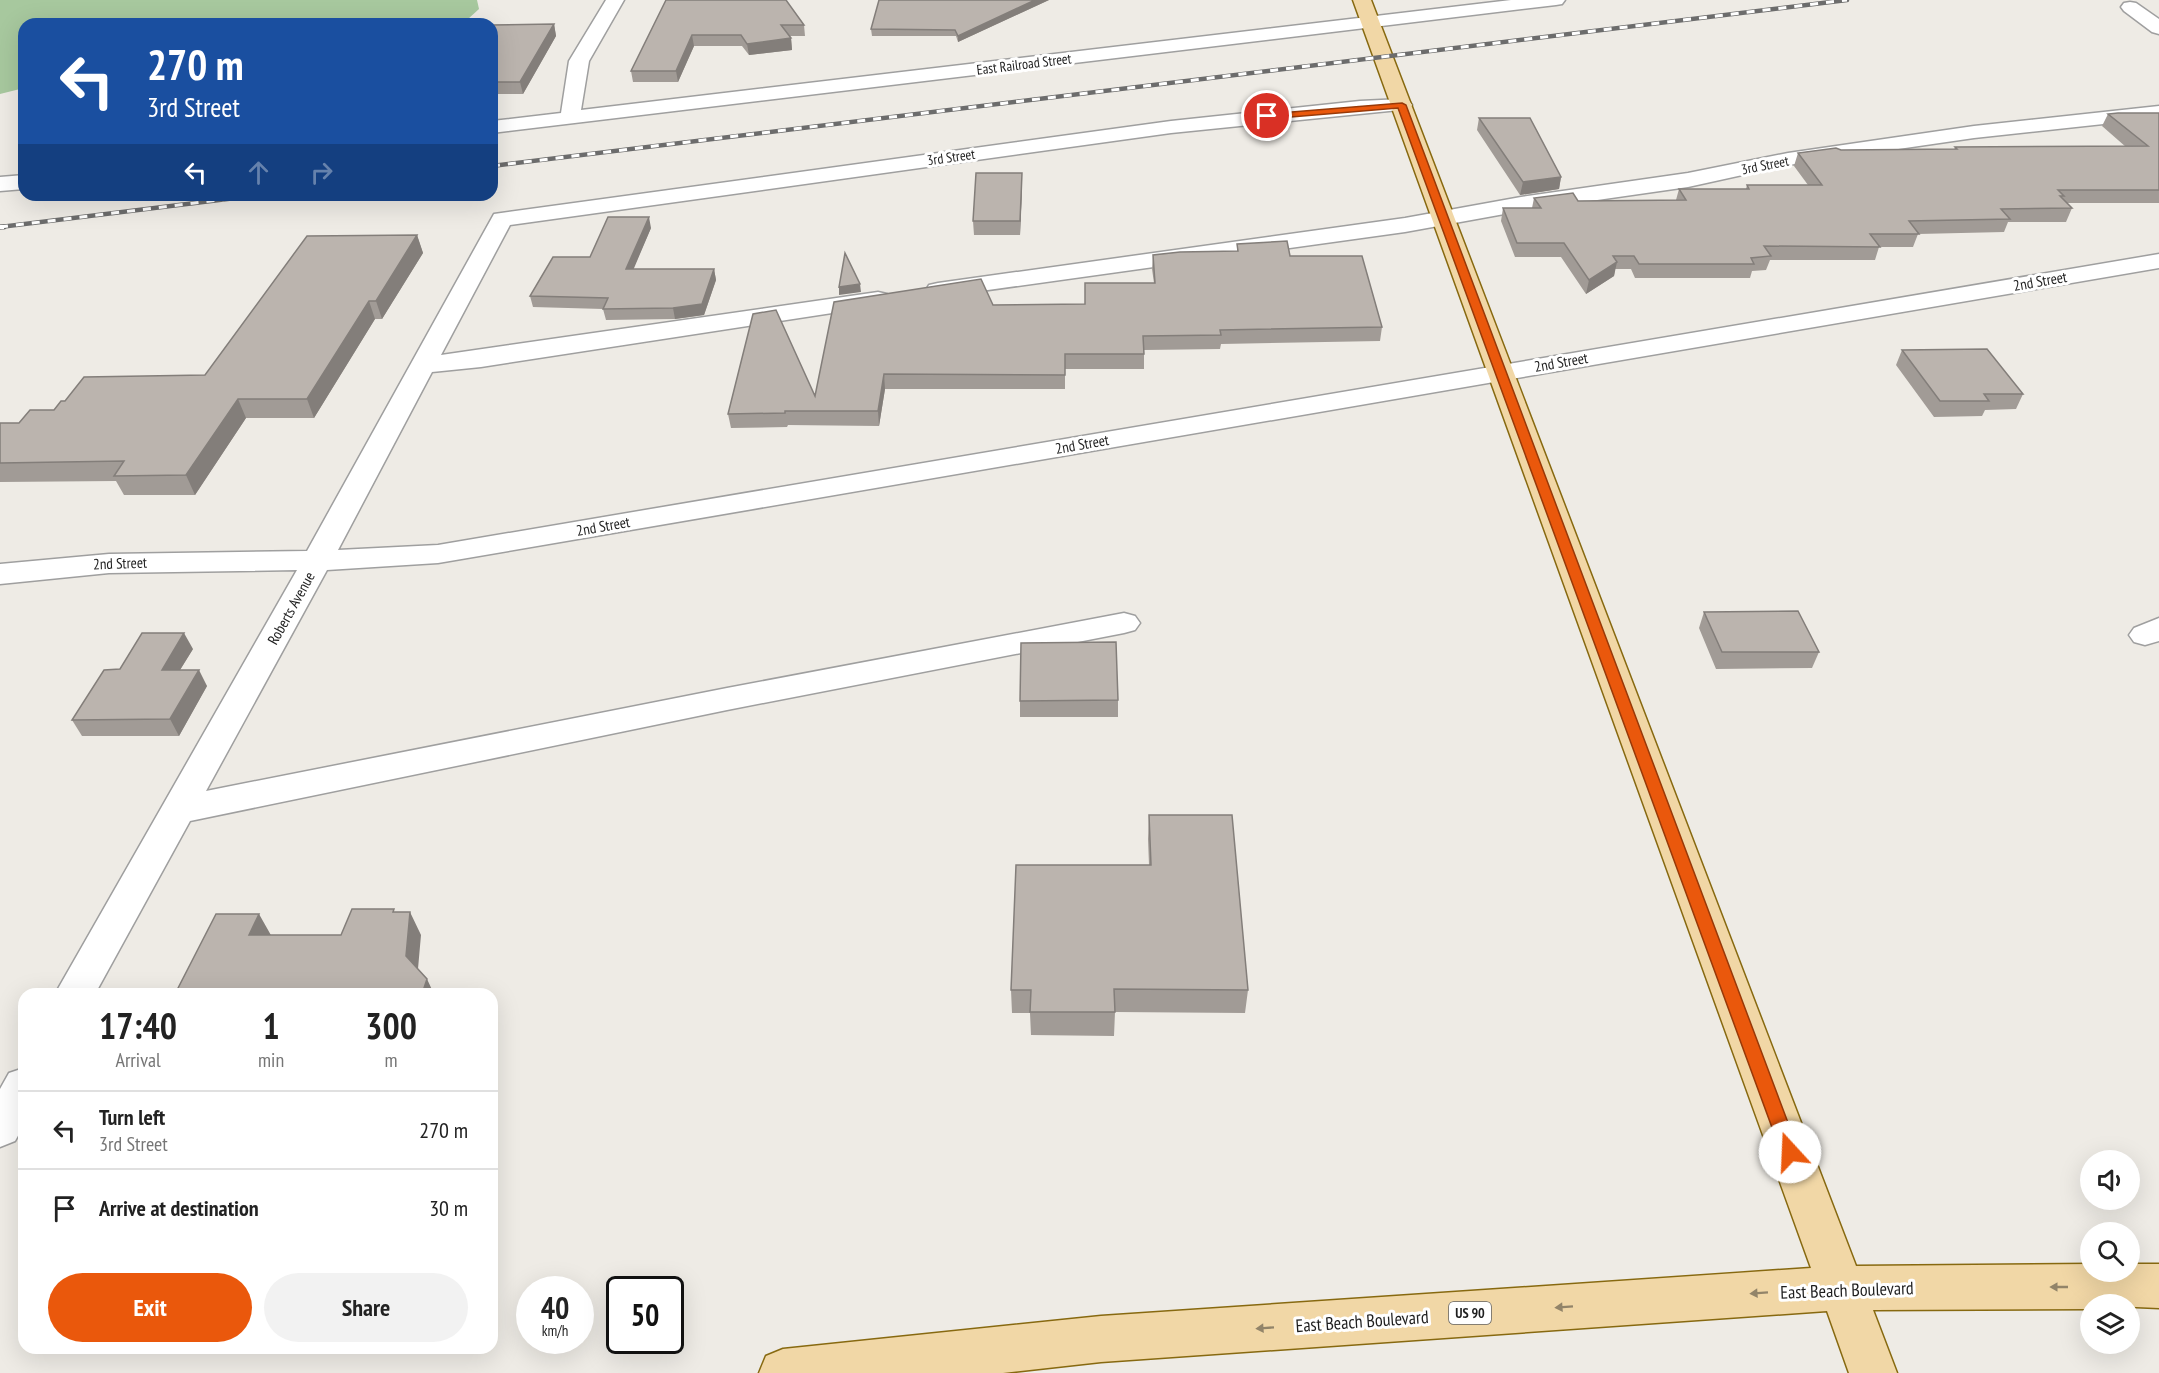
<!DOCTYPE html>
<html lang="en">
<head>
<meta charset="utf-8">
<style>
	:root { --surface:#fff; --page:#f2f2f2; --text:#222; --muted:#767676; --line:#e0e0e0; --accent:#ea580c }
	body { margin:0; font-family:"PT Sans Narrow",sans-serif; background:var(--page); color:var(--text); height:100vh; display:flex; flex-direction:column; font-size:22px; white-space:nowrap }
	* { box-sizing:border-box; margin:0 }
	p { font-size:20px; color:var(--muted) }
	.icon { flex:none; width:33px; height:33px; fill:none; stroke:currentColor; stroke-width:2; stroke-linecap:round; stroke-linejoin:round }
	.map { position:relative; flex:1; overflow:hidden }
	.sheet { position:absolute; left:18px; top:988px; width:480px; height:366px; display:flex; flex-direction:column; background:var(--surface); border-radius:18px; box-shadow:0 6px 24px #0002 }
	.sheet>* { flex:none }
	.guide { position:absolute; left:18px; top:18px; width:480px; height:183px; border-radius:18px; box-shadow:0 6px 24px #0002; background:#1a4fa0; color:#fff; overflow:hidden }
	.controls { position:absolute; left:2080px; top:1150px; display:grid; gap:12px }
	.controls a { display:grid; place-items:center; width:60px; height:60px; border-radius:50%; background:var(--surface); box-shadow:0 6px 24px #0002; font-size:30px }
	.speed { position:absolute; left:516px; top:1276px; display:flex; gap:12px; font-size:30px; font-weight:700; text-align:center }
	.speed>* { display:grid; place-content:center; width:78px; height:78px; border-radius:50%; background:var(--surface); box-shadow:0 6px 24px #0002; line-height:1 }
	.speed small { font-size:15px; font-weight:400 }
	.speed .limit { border:3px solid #111; border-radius:9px; background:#fff; color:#111 }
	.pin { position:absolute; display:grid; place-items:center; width:51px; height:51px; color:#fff; margin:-26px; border:3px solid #fff; border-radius:50%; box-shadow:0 2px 6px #0007 }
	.me { position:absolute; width:66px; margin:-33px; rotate:340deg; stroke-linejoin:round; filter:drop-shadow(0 0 4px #0008) }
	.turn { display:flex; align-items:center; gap:21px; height:126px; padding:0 30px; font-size:27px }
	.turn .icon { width:78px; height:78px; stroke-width:2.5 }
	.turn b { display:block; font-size:42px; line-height:51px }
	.lanes { display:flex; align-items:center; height:57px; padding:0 30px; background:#0003; justify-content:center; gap:30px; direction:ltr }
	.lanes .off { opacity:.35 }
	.eta { display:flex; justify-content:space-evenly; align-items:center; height:102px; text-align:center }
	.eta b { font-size:36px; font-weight:700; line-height:42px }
	.primary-button { display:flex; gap:12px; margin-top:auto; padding:12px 30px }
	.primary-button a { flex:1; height:69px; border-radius:36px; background:var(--accent); color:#fff; font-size:24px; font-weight:700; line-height:69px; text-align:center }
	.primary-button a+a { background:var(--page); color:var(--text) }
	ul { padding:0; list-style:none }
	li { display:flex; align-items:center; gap:18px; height:78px; padding:0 30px; border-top:2px solid var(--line) }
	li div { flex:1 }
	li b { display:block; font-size:22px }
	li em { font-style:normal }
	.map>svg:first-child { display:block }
</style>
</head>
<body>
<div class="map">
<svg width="2159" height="1373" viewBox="0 0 2159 1373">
	<rect width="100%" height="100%" fill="#eeebe5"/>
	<path fill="#a7c89e" d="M 0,0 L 477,0 L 479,9 L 468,19 L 455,24 L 24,24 L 24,88 L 0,94 Z"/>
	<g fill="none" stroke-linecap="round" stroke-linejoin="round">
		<g stroke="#9f9f9f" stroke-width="3">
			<path id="minor" d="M 606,0 L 624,0 L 589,61 L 581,110 L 1511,0 L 1565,0 L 1562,4 L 1556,5 L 492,133 L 492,121 L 561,113 L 569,61 Z
				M 2130,2 L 2136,3 L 2159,19 L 2159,34 L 2152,32 L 2124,11 L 2121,7 L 2124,3 Z
				M 1402,99 L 1409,101 L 1412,105 L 1409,109 L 1171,133 L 510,225 L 441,355 L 878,292 L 887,294 L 890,299 L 887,304 L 878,306 L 481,367 L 432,372 L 338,550 L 438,545 L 2159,254 L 2159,268 L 438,563 L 327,570 L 206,791 L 727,688 L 1124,613 L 1135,616 L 1140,623 L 1135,630 L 1124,633 L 727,710 L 190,821 L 95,994 L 55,994 L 297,570 L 109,573 L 0,584 L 0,564 L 109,554 L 307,551 L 494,214 L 1171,121 L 1360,101 Z
				M 2159,106 L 2159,118 L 1974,138 L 1788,165 L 1688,187 L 1521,211 L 1405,232 L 938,297 L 929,295 L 926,290 L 929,285 L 938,283 L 1405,218 L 1521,197 L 1688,173 L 1788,153 L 1974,126 Z
				M 24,175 L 24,189 L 0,191 L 0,177 Z
				M 2159,618 L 2159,641 L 2145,645 L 2134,642 L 2129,635 L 2134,628 Z
				M 24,1068 L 24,1125 L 15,1141 L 0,1147 L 0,1089 L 9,1073 Z"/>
		</g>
		<g stroke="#876910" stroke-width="3">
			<path id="major" d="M 1353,0 L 1371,0 L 1856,1266 L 2091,1264 L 2091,1272 L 2130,1272 L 2130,1264 L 2159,1264 L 2159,1308 L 2091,1305 L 2091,1309 L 1873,1310 L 1897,1373 L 1849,1373 L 1827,1311 L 1101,1362 L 1003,1373 L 759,1373 L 766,1356 L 783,1349 L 1101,1316 L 1811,1268 Z"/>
		</g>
		<use href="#minor" fill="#fff" fill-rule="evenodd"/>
		<use href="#major" fill="#f1d7a6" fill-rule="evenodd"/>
		<g stroke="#6c6c6c" stroke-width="4.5">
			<path id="rail-far1" d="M 492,166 L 1847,0
				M 0,227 L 260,195"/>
		</g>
		<g stroke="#6c6c6c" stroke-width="5">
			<path id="rail" d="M 0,227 L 4,227"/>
		</g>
		<use href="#rail-far1" stroke="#fff" stroke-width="3" stroke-dasharray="8" stroke-linecap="butt"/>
		<use href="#rail" stroke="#fff" stroke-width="4" stroke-dasharray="10" stroke-linecap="butt"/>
	</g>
	<path fill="#a19b96" d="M 666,0 L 804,25 L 805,36 L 789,36 L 791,38 L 792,50 L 749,55 L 742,46 L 694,46 L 678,82 L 633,82 L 631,71 Z
		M 879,0 L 1049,0 L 958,42 L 956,36 L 872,36 L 871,29 Z
		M 554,24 L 556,36 L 523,94 L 492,94 L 492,25 Z
		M 2159,113 L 2159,203 L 2067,203 L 2072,208 L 2066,222 L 2008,222 L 2004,232 L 1918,234 L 1913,247 L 1879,247 L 1875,260 L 1770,260 L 1766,270 L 1752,271 L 1750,278 L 1635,278 L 1631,269 L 1615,269 L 1614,276 L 1586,294 L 1561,257 L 1515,257 L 1501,221 L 1503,208 L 1532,208 L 1534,198 L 1578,201 L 1676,200 L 1679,189 L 1746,189 L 1747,185 L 1808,185 L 1794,166 L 1798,153 L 1841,150 L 1954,150 L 1955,147 L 2126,147 L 2102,126 L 2108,114 Z
		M 1479,118 L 1561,177 L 1559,189 L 1520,195 L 1477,130 Z
		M 1022,187 L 1020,235 L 974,235 L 973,221 Z
		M 651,228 L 633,269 L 714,269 L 716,280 L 704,315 L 675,319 L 606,320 L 603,309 L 533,307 L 530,296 L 590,257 Z
		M 417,235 L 423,253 L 382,319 L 375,319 L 314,418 L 246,418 L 195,495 L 124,495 L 116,481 L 0,482 L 0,423 L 19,423 L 54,410 L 65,401 L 205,375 Z
		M 1237,244 L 1290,256 L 1382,327 L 1380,341 L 1221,344 L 1220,349 L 1144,350 L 1144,369 L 1065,369 L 1065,389 L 885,389 L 879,426 L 788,425 L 787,427 L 731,428 L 728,414 L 815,396 L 993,305 L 1085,304 L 1154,283 L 1152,269 L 1153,255 L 1237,251 Z
		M 1902,350 L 2023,394 L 2016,409 L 1985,410 L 1982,416 L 1934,417 L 1896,365 Z
		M 1704,612 L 1819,652 L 1812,668 L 1716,669 L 1699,628 Z
		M 193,649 L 180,670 L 207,686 L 179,736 L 82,736 L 72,720 L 120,669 Z
		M 1118,700 L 1118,717 L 1020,717 L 1020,701 Z
		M 1149,815 L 1248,990 L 1245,1013 L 1115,1012 L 1114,1036 L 1031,1035 L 1030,1013 L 1012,1013 L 1011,990 L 1149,865 L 1148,839 Z"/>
	<path fill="#837e7a" d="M 1035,0 L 1049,0 L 958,42 L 958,36 Z
		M 554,24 L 556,36 L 523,94 L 520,82 Z
		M 692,35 L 694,46 L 678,82 L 676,71 Z
		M 791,38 L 792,50 L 749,55 L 747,44 Z
		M 1022,173 L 1022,187 L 1020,235 L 1020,221 Z
		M 1561,177 L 1559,189 L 1520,195 L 1523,182 Z
		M 649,217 L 651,228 L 629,280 L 626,269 Z
		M 417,235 L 423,253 L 382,319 L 376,301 Z
		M 1617,262 L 1614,276 L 1586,294 L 1589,280 Z
		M 714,269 L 716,280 L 704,315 L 675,319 L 673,308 Z
		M 860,284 L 861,292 L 839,295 L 839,287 Z
		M 369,301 L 375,319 L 314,418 L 307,399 Z
		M 884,374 L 885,389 L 879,426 L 878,411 Z
		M 238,399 L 246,418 L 195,495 L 186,475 Z
		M 184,633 L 193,649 L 170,686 L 162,670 Z
		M 199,670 L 207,686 L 179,736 L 170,719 Z
		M 410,912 L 421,935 L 417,980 L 406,956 Z
		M 259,914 L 272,937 L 249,935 Z
		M 427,979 L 434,994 L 422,994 Z"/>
	<path fill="#bbb4ae" stroke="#837e7a" stroke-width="1.5" d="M 666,0 L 786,0 L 804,25 L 781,25 L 791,38 L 747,44 L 741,35 L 692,35 L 676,71 L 631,71 Z
		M 879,0 L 1035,0 L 958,36 L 955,30 L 871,29 Z
		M 554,24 L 520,82 L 492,82 L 492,25 Z
		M 2118,113 L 2159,113 L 2159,190 L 2058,190 L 2064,196 L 2060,196 L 2072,208 L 2001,209 L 2010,219 L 1909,221 L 1919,234 L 1870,234 L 1880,247 L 1764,246 L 1771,256 L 1751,258 L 1754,264 L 1639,264 L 1634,256 L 1613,256 L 1617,262 L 1589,280 L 1564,243 L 1517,243 L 1503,208 L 1541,208 L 1534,198 L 1573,193 L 1578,201 L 1686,200 L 1679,189 L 1749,189 L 1747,185 L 1822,185 L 1798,153 L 1836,148 L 1841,150 L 1957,149 L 1955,147 L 2148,146 L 2108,114 Z
		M 1479,118 L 1530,118 L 1561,177 L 1523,182 Z
		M 976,173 L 1022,173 L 1020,221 L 973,221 Z
		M 608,217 L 649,217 L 626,269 L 714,269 L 702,304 L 673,308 L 603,309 L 608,298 L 530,296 L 553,257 L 590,257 Z
		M 417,235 L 376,301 L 369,301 L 307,399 L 238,399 L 186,475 L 114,476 L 124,461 L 0,463 L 0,423 L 19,423 L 30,410 L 54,410 L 61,401 L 65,401 L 84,377 L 205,375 L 307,236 Z
		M 1287,241 L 1290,256 L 1362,256 L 1382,327 L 1220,330 L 1221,335 L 1143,336 L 1144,354 L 1065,354 L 1065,375 L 884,374 L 878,411 L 785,411 L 785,413 L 728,414 L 753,314 L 776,310 L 815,396 L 834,302 L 981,279 L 993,305 L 1085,304 L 1085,283 L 1155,283 L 1153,255 L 1180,252 L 1238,251 L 1237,244 Z
		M 845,253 L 860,284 L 839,287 Z
		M 1987,349 L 2023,394 L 1984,394 L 1989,401 L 1940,401 L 1902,350 Z
		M 1798,611 L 1819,652 L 1722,652 L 1704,612 Z
		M 142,633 L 184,633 L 162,670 L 199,670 L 170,719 L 72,720 L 104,670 L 120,669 Z
		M 1116,642 L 1118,700 L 1020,701 L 1021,643 Z
		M 1149,815 L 1232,815 L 1248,990 L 1114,989 L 1115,1012 L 1030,1012 L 1031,990 L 1011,990 L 1016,865 L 1151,865 Z
		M 352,909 L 394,909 L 393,912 L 410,912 L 406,956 L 427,979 L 422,994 L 175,994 L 216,914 L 259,914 L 249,935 L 341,935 Z"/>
	<defs><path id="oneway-solid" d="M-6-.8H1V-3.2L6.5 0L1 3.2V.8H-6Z" transform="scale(1.5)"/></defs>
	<g fill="#928469">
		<use href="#oneway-solid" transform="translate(2059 1287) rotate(180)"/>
		<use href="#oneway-solid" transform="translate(1759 1293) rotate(176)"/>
		<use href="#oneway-solid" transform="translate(1564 1307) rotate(176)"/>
		<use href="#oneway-solid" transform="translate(1265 1328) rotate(176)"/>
	</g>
	<path fill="#ea580c" stroke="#983908" stroke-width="1.5" d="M 1402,103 L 1406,105 L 1799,1152 L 1796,1158 L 1790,1160 L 1784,1158 L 1781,1152 L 1398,108 L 1267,119 L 1262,116 L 1267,114 Z"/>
	<g text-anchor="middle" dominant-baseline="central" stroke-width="6" stroke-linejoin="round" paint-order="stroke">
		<g font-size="14" fill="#1e1e1e" stroke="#fff">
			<text transform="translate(1024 64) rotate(-7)">East Railroad Street</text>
			<text transform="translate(951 157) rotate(-8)">3rd Street</text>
			<text transform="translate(1765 165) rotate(-11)">3rd Street</text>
		</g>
		<rect fill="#fff" stroke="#626262" stroke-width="1.5" x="1449" y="1302" width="42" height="22" rx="4.5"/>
		<g font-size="14" font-weight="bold" fill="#1e1e1e">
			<text x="1470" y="1313">US 90</text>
		</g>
		<g font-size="15" fill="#1e1e1e" stroke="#fff">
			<text transform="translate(2040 281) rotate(-10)">2nd Street</text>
			<text transform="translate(1561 362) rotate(-10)">2nd Street</text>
			<text transform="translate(1082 444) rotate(-10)">2nd Street</text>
			<text transform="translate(603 526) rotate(-10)">2nd Street</text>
			<text transform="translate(120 563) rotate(-2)">2nd Street</text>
			<text transform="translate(291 608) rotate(-61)">Roberts Avenue</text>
		</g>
		<g font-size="18" fill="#1e1e1e" stroke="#fff">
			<text transform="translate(1847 1290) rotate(-2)">East Beach Boulevard</text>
			<text transform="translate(1362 1321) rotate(-4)">East Beach Boulevard</text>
		</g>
	</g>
</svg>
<div class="controls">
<a><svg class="icon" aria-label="sound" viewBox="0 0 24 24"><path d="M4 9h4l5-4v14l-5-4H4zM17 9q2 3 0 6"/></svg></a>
<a><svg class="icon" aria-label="search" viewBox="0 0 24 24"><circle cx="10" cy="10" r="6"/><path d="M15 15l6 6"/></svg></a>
<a><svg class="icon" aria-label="layers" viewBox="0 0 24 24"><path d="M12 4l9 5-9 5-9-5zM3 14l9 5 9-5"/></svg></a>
</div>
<div class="speed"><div>40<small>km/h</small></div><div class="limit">50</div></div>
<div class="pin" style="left:1267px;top:116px;background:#d93025"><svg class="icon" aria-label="arrive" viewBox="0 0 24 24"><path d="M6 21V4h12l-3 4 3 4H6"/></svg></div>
<svg class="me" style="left:1790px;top:1152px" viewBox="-20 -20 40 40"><circle r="19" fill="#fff"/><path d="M0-13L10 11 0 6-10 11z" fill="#ea580c"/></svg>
<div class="guide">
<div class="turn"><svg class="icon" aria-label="left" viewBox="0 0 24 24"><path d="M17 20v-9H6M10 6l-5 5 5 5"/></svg><div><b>270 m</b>3rd Street</div></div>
<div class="lanes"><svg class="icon" aria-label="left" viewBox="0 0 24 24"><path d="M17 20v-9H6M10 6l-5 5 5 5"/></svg><svg class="icon off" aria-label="ahead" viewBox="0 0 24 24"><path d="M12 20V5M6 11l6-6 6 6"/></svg><svg class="icon off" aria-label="right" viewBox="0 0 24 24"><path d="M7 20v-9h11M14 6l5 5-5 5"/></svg></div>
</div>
<section class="sheet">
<div class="eta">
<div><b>17:40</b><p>Arrival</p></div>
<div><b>1</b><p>min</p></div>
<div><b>300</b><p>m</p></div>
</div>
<ul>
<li><svg class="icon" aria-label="left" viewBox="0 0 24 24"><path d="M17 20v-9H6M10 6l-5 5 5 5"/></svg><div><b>Turn left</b><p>3rd Street</p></div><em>270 m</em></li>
<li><svg class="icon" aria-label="arrive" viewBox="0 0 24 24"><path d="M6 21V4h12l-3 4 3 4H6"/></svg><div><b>Arrive at destination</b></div><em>30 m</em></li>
</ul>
<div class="primary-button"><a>Exit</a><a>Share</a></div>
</section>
</div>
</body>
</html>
